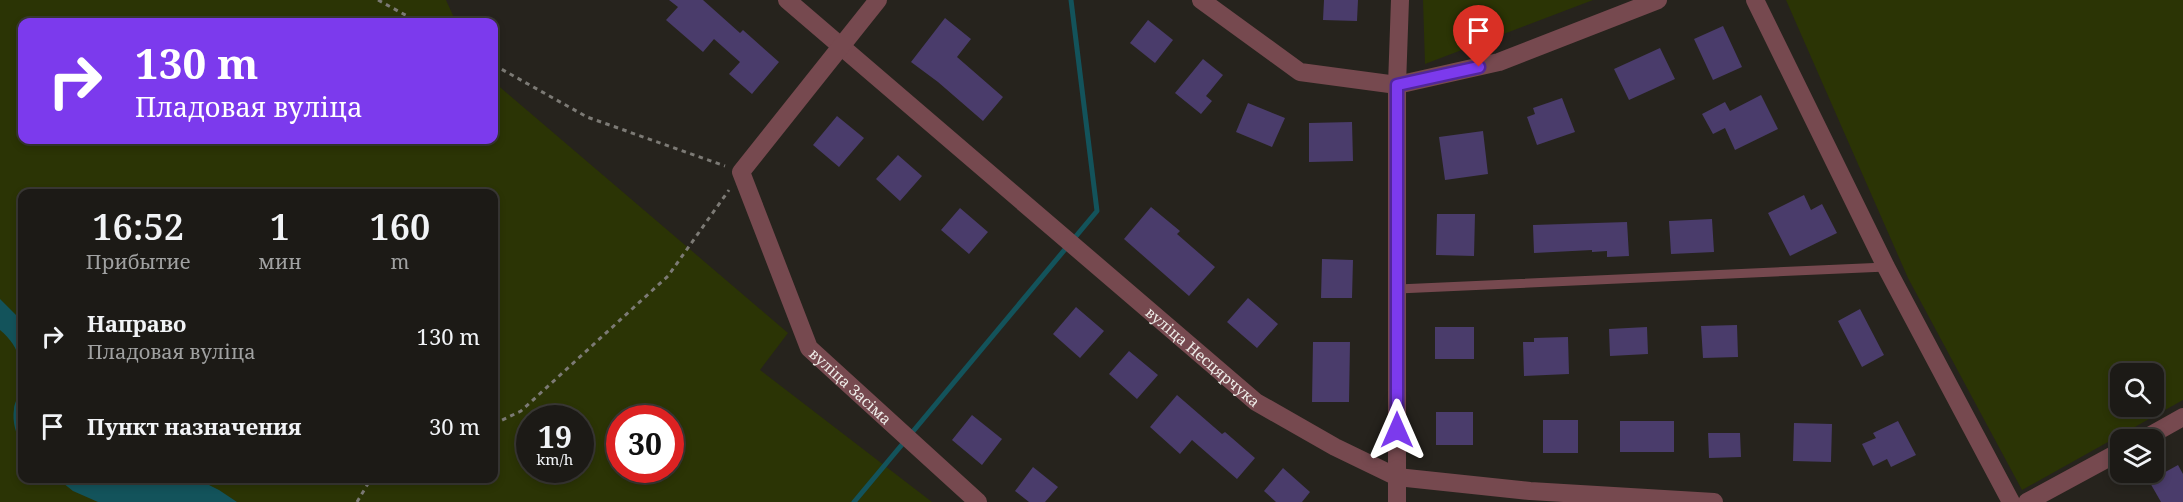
<!DOCTYPE html>
<html lang="ru">
<head>
<meta charset="utf-8">
<style>
	:root { --surface:#1c1a16; --page:#25231f; --text:#f1f3f6; --muted:#a0a1a1; --line:#3a3835 }
	body { margin:0; font-family:"Noto Serif",serif; background:var(--page); color:var(--text); height:100vh; display:flex; flex-direction:column; font-size:22px; white-space:nowrap }
	* { box-sizing:border-box; margin:0 }
	p { font-size:20px; color:var(--muted) }
	.icon { flex:none; width:33px; height:33px; fill:none; stroke:currentColor; stroke-width:2; stroke-linecap:round; stroke-linejoin:round }
	.map { position:relative; flex:1; overflow:hidden }
	.side { position:absolute; left:18px; top:189px; width:480px; height:294px; display:flex; flex-direction:column; background:var(--surface); border-radius:12px; box-shadow:0 3px 9px #0003,0 0 0 2px var(--line) }
	.side>* { flex:none }
	.top-card { position:absolute; left:18px; top:18px; width:480px; height:126px; border-radius:12px; box-shadow:0 3px 9px #0003,0 0 0 2px var(--line); background:#7c3aed; color:#fff; overflow:hidden }
	.tools { position:absolute; left:2110px; top:363px; display:grid; gap:12px }
	.tools a { display:grid; place-items:center; width:54px; height:54px; border-radius:12px; background:var(--surface); box-shadow:0 3px 9px #0003,0 0 0 2px var(--line); font-size:30px }
	.speed { position:absolute; left:516px; top:405px; display:flex; gap:12px; font-size:30px; font-weight:700; text-align:center }
	.speed>* { display:grid; place-content:center; width:78px; height:78px; border-radius:50%; background:var(--surface); box-shadow:0 3px 9px #0003,0 0 0 2px var(--line); line-height:1 }
	.speed small { font-size:15px; font-weight:400 }
	.speed .limit { border:9px solid #d22; background:#fff; color:#111 }
	.pin { position:absolute; display:grid; place-items:center; width:51px; height:51px; color:#fff; margin:-62px -26px; border-radius:50% 50% 50% 0; rotate:-45deg; box-shadow:0 0 6px #0007 }
	.pin .icon { rotate:45deg }
	.me { position:absolute; width:66px; margin:-33px; rotate:0deg; stroke-linejoin:round; filter:drop-shadow(0 0 4px #0008) }
	.turn { display:flex; align-items:center; gap:21px; height:126px; padding:0 18px; font-size:27px }
	.turn .icon { width:78px; height:78px; stroke-width:2.5 }
	.turn b { display:block; font-size:42px; line-height:51px }
	.eta { display:flex; justify-content:space-evenly; align-items:center; height:102px; text-align:center }
	.eta b { font-size:36px; font-weight:600; line-height:42px }
	ul { padding:0; list-style:none }
	li { display:flex; align-items:center; gap:18px; height:90px; padding:0 18px }
	li div { flex:1 }
	li b { display:block; font-size:22px }
	li em { font-style:normal }
	.map>svg:first-child { display:block }
</style>
</head>
<body>
<div class="map">
<svg width="2183" height="502" viewBox="0 0 2183 502">
	<rect width="100%" height="100%" fill="#26231d"/>
	<path fill="#2b3405" fill-rule="evenodd" d="M 0,0 L 446,0 L 456,22 L 22,22 L 22,140 L 494,140 L 494,82 L 788,333 L 760,370 L 932,502 L 0,502 ZM 22,194 L 494,194 L 494,478 L 22,478 ZM 530,418 L 580,418 L 580,470 L 530,470 ZM 620,418 L 670,418 L 670,470 L 620,470 Z
		M 1423,0 L 1593,0 L 1425,64 Z
		M 1786,0 L 2183,0 L 2183,400 L 2022,490 L 1908,278 ZM 2121,374 L 2154,374 L 2154,406 L 2121,406 Z"/>
	<path fill="#13535b" d="M 0,299 L 22,321 L 22,446 C 16,434 12,422 14,409 C 14,404 17,400 18,395 C 25,370 21,347 0,330 Z
		M 58,479 L 197,479 L 219,490 L 237,502 L 98,502 L 73,491 Z"/>
	<g fill="none" stroke-linecap="round" stroke-linejoin="round">
		<path stroke="#13535b" stroke-width="5" d="M 854,502 L 1097,211 L 1071,0"/>
	</g>
	<path fill="#4a3c6b" d="M 669,0 L 703,0 L 740,33 L 743,30 L 779,62 L 752,94 L 729,74 L 740,62 L 714,39 L 703,52 L 666,20 L 678,7 Z
		M 1324,0 L 1358,0 L 1357,21 L 1323,20 Z
		M 945,18 L 971,39 L 957,57 L 1003,97 L 983,121 L 938,82 L 911,62 Z
		M 1148,20 L 1173,40 L 1155,63 L 1130,43 Z
		M 1723,26 L 1742,67 L 1713,80 L 1694,39 Z
		M 1660,48 L 1675,79 L 1629,100 L 1614,69 Z
		M 1203,59 L 1223,75 L 1206,96 L 1212,101 L 1201,114 L 1175,93 Z
		M 1761,95 L 1778,129 L 1735,150 L 1725,128 L 1713,134 L 1702,114 L 1725,102 L 1730,111 Z
		M 1562,98 L 1575,132 L 1537,145 L 1527,117 L 1535,114 L 1533,108 Z
		M 1248,103 L 1285,118 L 1272,147 L 1236,132 Z
		M 837,116 L 864,138 L 839,167 L 813,145 Z
		M 1352,122 L 1353,161 L 1309,162 L 1309,123 Z
		M 1483,131 L 1488,174 L 1445,180 L 1439,137 Z
		M 898,155 L 922,176 L 900,201 L 876,179 Z
		M 1804,195 L 1811,210 L 1822,204 L 1837,233 L 1790,256 L 1768,213 Z
		M 1151,207 L 1180,231 L 1177,234 L 1215,267 L 1189,296 L 1124,239 Z
		M 960,208 L 988,232 L 969,254 L 941,230 Z
		M 1437,214 L 1475,214 L 1474,256 L 1436,255 Z
		M 1712,219 L 1714,252 L 1671,254 L 1669,221 Z
		M 1627,222 L 1629,256 L 1607,257 L 1607,251 L 1592,252 L 1592,250 L 1534,253 L 1533,225 Z
		M 1322,259 L 1353,260 L 1352,298 L 1321,298 Z
		M 1248,298 L 1278,324 L 1257,348 L 1227,322 Z
		M 1076,307 L 1104,331 L 1080,358 L 1053,334 Z
		M 1860,309 L 1884,355 L 1862,367 L 1838,321 Z
		M 1737,325 L 1738,357 L 1703,358 L 1701,326 Z
		M 1435,327 L 1474,327 L 1474,359 L 1435,359 Z
		M 1647,327 L 1648,354 L 1610,356 L 1609,329 Z
		M 1568,337 L 1569,374 L 1524,376 L 1523,342 L 1534,342 L 1534,338 Z
		M 1313,342 L 1350,342 L 1349,402 L 1312,402 Z
		M 1129,351 L 1158,375 L 1137,399 L 1109,374 Z
		M 1177,395 L 1222,434 L 1225,432 L 1255,458 L 1237,479 L 1192,440 L 1180,454 L 1150,427 Z
		M 1436,412 L 1473,412 L 1473,445 L 1436,445 Z
		M 972,415 L 1002,439 L 982,465 L 952,440 Z
		M 1543,420 L 1578,420 L 1578,453 L 1543,453 Z
		M 1620,421 L 1674,421 L 1674,452 L 1620,452 Z
		M 1898,421 L 1916,455 L 1891,467 L 1887,459 L 1873,466 L 1862,444 L 1876,438 L 1873,433 Z
		M 1794,423 L 1832,424 L 1831,462 L 1793,461 Z
		M 1708,433 L 1740,433 L 1741,457 L 1709,458 Z
		M 2178,465 L 2183,474 L 2183,502 L 2161,502 L 2149,481 Z
		M 1033,467 L 1058,487 L 1045,502 L 1029,502 L 1015,491 Z
		M 1283,468 L 1310,492 L 1302,502 L 1276,502 L 1264,491 Z"/>
	<g fill="none" stroke-linecap="round" stroke-linejoin="round">
		<path stroke="#7c7a75" stroke-width="3" stroke-dasharray="4.5 4.5" stroke-linecap="butt" d="M 378,0 L 418,22
			M 494,65 L 587,117 L 725,166
			M 494,424 L 521,411 L 668,276 L 729,190
			M 357,502 L 369,482 L 375,478"/>
		<path stroke="#76494f" stroke-width="9" d="M 1398,289 L 1886,267"/>
		<g stroke="#76494f" stroke-width="18">
			<path id="s1" d="M 787,0 L 1256,402 L 1335,447 L 1397,477 L 1530,491 L 1714,502"/>
			<path id="s2" d="M 878,0 L 741,172 L 809,348 L 978,502"/>
			<path d="M 1201,0 L 1300,72 L 1397,85 L 1499,62 L 1658,0"/>
			<path d="M 1755,0 L 1886,267 L 2011,502"/>
			<path d="M 2142,440 L 2183,417"/>
			<path d="M 1397,502 L 1397,85 L 1400,0"/>
			<path d="M 2027,502 L 2121,451"/>
		</g>
	</g>
	<g fill="none" stroke-linecap="round" stroke-linejoin="round">
		<g stroke="#51269a" stroke-width="15">
			<path id="route" d="M 1397,430 L 1397,85 L 1479,67"/>
		</g>
		<use href="#route" stroke="#7c3aed" stroke-width="10"/>
	</g>
	<g text-anchor="middle" dominant-baseline="central" stroke-width="4.5" stroke-linejoin="round" paint-order="stroke">
		<g font-size="15" fill="#eeece8" stroke="#1d1914">
			<text stroke="none"><textPath href="#s1" startOffset="548">вуліца Несцярчука</textPath></text>
			<text stroke="none"><textPath href="#s2" startOffset="465">вуліца Засіма</textPath></text>
		</g>
	</g>
</svg>
<div class="tools">
<a><svg class="icon" aria-label="search" viewBox="0 0 24 24"><circle cx="10" cy="10" r="6"/><path d="M15 15l6 6"/></svg></a>
<a><svg class="icon" aria-label="layers" viewBox="0 0 24 24"><path d="M12 4l9 5-9 5-9-5zM3 14l9 5 9-5"/></svg></a>
</div>
<div class="speed"><div>19<small>km/h</small></div><div class="limit">30</div></div>
<div class="pin" style="left:1479px;top:67px;background:#d93025"><svg class="icon" aria-label="arrive" viewBox="0 0 24 24"><path d="M6 21V4h12l-3 4 3 4H6"/></svg></div>
<svg class="me" style="left:1397px;top:430px" viewBox="-20 -20 40 40"><path d="M0-17L14 15 0 8-14 15z" fill="#7c3aed" stroke="#fff" stroke-width="4"/></svg>
<div class="top-card">
<div class="turn"><svg class="icon" aria-label="right" viewBox="0 0 24 24"><path d="M7 20v-9h11M14 6l5 5-5 5"/></svg><div><b>130 m</b>Пладовая вуліца</div></div>
</div>
<section class="side">
<div class="eta">
<div><b>16:52</b><p>Прибытие</p></div>
<div><b>1</b><p>мин</p></div>
<div><b>160</b><p>m</p></div>
</div>
<ul>
<li><svg class="icon" aria-label="right" viewBox="0 0 24 24"><path d="M7 20v-9h11M14 6l5 5-5 5"/></svg><div><b>Направо</b><p>Пладовая вуліца</p></div><em>130 m</em></li>
<li><svg class="icon" aria-label="arrive" viewBox="0 0 24 24"><path d="M6 21V4h12l-3 4 3 4H6"/></svg><div><b>Пункт назначения</b></div><em>30 m</em></li>
</ul>
</section>
</div>
</body>
</html>
